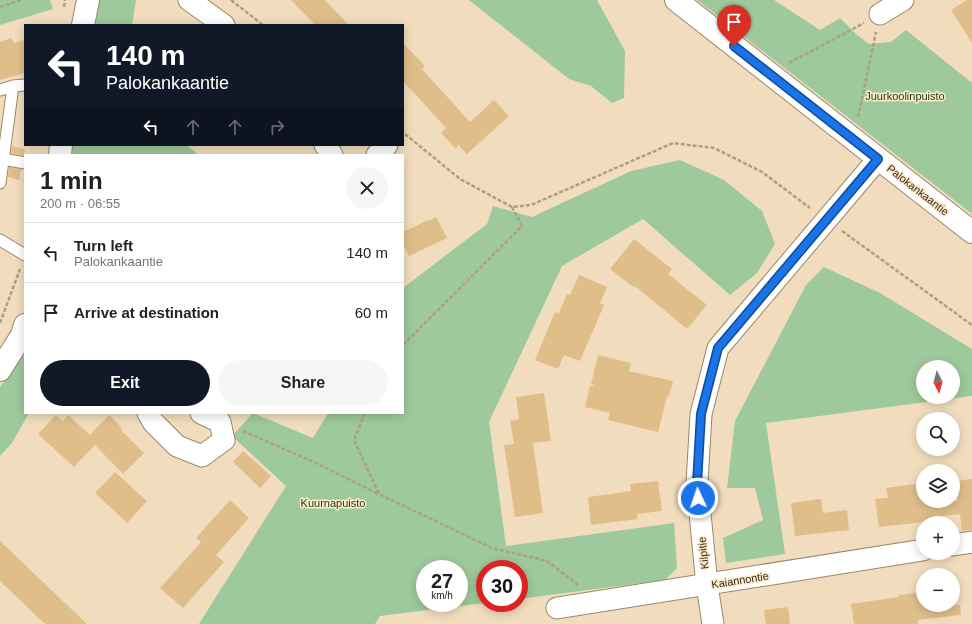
<!DOCTYPE html>
<html lang="en">
<head>
<meta charset="utf-8">
<style>
	:root { --surface:#fff; --page:#f6f6f6; --text:#222; --muted:#767676; --line:#e0e0e0; --accent:#111827 }
	body { margin:0; font-family:Helvetica,sans-serif; background:var(--page); color:var(--text); height:100vh; display:flex; flex-direction:column; font-size:15px; white-space:nowrap }
	* { box-sizing:border-box; margin:0 }
	p { font-size:13px; color:var(--muted) }
	.icon { flex:none; width:22px; height:22px; fill:none; stroke:currentColor; stroke-width:2; stroke-linecap:round; stroke-linejoin:round }
	.map { position:relative; flex:1; overflow:hidden }
	.drawer { position:absolute; left:24px; top:154px; width:380px; height:260px; display:flex; flex-direction:column; background:var(--surface); border-radius:0px; box-shadow:0 2px 10px #0003 }
	.drawer>* { flex:none }
	.guide { position:absolute; left:24px; top:24px; width:380px; height:122px; border-radius:0px; box-shadow:0 2px 10px #0003; background:#111827; color:#fff; overflow:hidden }
	.needle { width:26px; rotate:174deg }
	.fabs { position:absolute; left:916px; top:360px; display:grid; gap:8px }
	.fabs a { display:grid; place-items:center; width:44px; height:44px; border-radius:50%; background:var(--surface); box-shadow:0 2px 10px #0003; font-size:20px }
	.speed { position:absolute; left:416px; top:560px; display:flex; gap:8px; font-size:20px; font-weight:700; text-align:center }
	.speed>* { display:grid; place-content:center; width:52px; height:52px; border-radius:50%; background:var(--surface); box-shadow:0 2px 10px #0003; line-height:1 }
	.speed small { font-size:10px; font-weight:400 }
	.speed .limit { border:6px solid #d22; background:#fff; color:#111 }
	.pin { position:absolute; display:grid; place-items:center; width:34px; height:34px; color:#fff; margin:-41px -17px; border-radius:50% 50% 50% 0; rotate:-45deg; box-shadow:0 0 4px #0007 }
	.pin .icon { rotate:45deg }
	.me { position:absolute; width:44px; margin:-22px; rotate:357deg; stroke-linejoin:round; filter:drop-shadow(0 0 3px #0008) }
	.turn { display:flex; align-items:center; gap:14px; height:84px; padding:0 16px; font-size:18px }
	.turn .icon { width:52px; height:52px; stroke-width:2.5 }
	.turn b { display:block; font-size:28px; line-height:34px }
	.lanes { display:flex; align-items:center; height:38px; padding:0 16px; background:#0003; justify-content:center; gap:20px; direction:ltr }
	.lanes .off { opacity:.35 }
	.round { display:grid; place-items:center; flex:none; width:42px; height:42px; border-radius:21px; background:var(--page) }
	.summary { display:flex; align-items:center; justify-content:space-between; height:68px; padding:0 16px }
	h1 { font-size:24px; font-weight:600; line-height:30px }
	.action { display:flex; gap:8px; margin-top:auto; padding:8px 16px }
	.action a { flex:1; height:46px; border-radius:24px; background:var(--accent); color:#fff; font-size:16px; font-weight:600; line-height:46px; text-align:center }
	.action a+a { background:var(--page); color:var(--text) }
	ul { padding:0; list-style:none }
	li { display:flex; align-items:center; gap:12px; height:60px; padding:0 16px; border-top:1px solid var(--line) }
	li div { flex:1 }
	li b { display:block; font-size:15px }
	li em { font-style:normal }
	.map>svg:first-child { display:block }
</style>
</head>
<body>
<div class="map">
<svg width="972" height="624" viewBox="0 0 972 624">
	<rect width="100%" height="100%" fill="#f1ddbd"/>
	<path fill="#9ec99c" fill-rule="evenodd" d="M 0,0 L 50,0 L 53,9 L 0,25 Z
		M 97,0 L 136,0 L 132,25 L 92,25 Z
		M 469,0 L 597,0 L 625,51 L 624,98 L 612,103 L 591,86 L 569,79 Z
		M 697,0 L 774,0 L 820,30 L 840,18 L 856,34 L 869,44 L 891,42 L 906,30 L 972,83 L 972,214 Z
		M 70,145 L 186,145 L 199,155 L 68,155 Z
		M 680,160 L 724,180 L 762,211 L 775,244 L 757,273 L 730,295 L 643,219 L 562,266 L 489,422 L 506,546 L 674,523 L 677,568 L 665,580 L 519,599 L 519,569 L 485,569 L 485,603 L 380,616 L 375,624 L 199,624 L 286,486 L 232,436 L 253,413 L 313,438 L 328,413 L 403,413 L 403,288 L 487,224 L 493,206 L 532,217 L 631,171 ZM 425,569 L 459,569 L 459,603 L 425,603 Z
		M 824,267 L 880,293 L 972,349 L 972,396 L 766,423 L 785,554 L 726,563 L 723,538 L 763,520 L 755,488 L 727,488 L 735,421 L 806,285 ZM 923,367 L 953,367 L 953,397 L 923,397 Z
		M 25,355 L 25,413 L 29,413 L 12,443 L 0,456 L 0,387 L 17,361 Z"/>
	<path fill="#e0be8a" d="M 291,0 L 325,0 L 349,25 L 315,25 Z
		M 967,0 L 972,0 L 972,43 L 951,10 Z
		M 11,38 L 14,43 L 25,40 L 25,73 L 0,80 L 0,42 Z
		M 403,43 L 425,66 L 422,69 L 470,122 L 494,100 L 509,116 L 467,154 L 458,145 L 456,149 L 441,133 L 446,128 L 403,81 Z
		M 12,146 L 25,149 L 24,156 L 11,153 Z
		M 9,167 L 21,169 L 19,180 L 8,177 Z
		M 436,217 L 447,238 L 409,256 L 403,244 L 403,232 L 428,220 L 429,221 Z
		M 634,239 L 672,269 L 668,274 L 707,305 L 687,329 L 635,286 L 633,287 L 610,269 Z
		M 579,275 L 607,287 L 600,303 L 604,305 L 580,361 L 564,355 L 558,369 L 535,360 L 555,312 L 559,313 L 567,294 L 570,295 Z
		M 598,355 L 631,363 L 629,371 L 673,381 L 669,396 L 667,396 L 658,432 L 608,420 L 610,413 L 585,407 L 590,386 L 596,386 L 591,384 Z
		M 544,393 L 551,441 L 533,443 L 543,513 L 515,517 L 504,445 L 514,444 L 510,421 L 519,419 L 516,397 Z
		M 56,415 L 63,421 L 68,415 L 90,435 L 109,415 L 122,428 L 121,430 L 144,453 L 123,474 L 95,445 L 74,467 L 38,434 Z
		M 243,451 L 271,476 L 260,488 L 233,462 Z
		M 115,472 L 147,501 L 127,523 L 95,493 Z
		M 972,479 L 972,530 L 962,531 L 960,514 L 933,517 L 933,521 L 879,527 L 875,499 L 888,498 L 886,488 L 923,483 L 923,501 L 958,501 L 956,481 Z
		M 658,481 L 662,511 L 637,514 L 638,519 L 591,525 L 588,497 L 631,491 L 630,484 Z
		M 821,499 L 823,513 L 847,510 L 849,530 L 795,536 L 791,503 Z
		M 230,500 L 249,518 L 216,555 L 224,562 L 183,608 L 160,588 L 201,542 L 196,538 Z
		M 0,541 L 87,624 L 45,624 L 0,581 Z
		M 923,592 L 923,605 L 960,605 L 961,615 L 918,620 L 918,624 L 854,624 L 851,604 L 899,597 L 899,595 Z
		M 788,607 L 790,624 L 766,624 L 764,610 Z"/>
	<g fill="none" stroke-linecap="round" stroke-linejoin="round">
		<g stroke="#9a876a" stroke-width="13">
			<path id="lane" d="M 0,90 L 13,86 L 25,85
				M 3,159 L 25,163
				M 0,183 L 13,86
				M 0,240 L 25,255"/>
		</g>
		<g stroke="#9a876a" stroke-width="23">
			<path id="street" d="M 189,0 L 224,25
				M 880,14 L 903,0
				M 325,145 L 332,155
				M 377,155 L 387,145
				M 148,413 L 153,422 L 177,446 L 202,456 L 224,440 L 220,422 L 201,413
				M 953,545 L 972,542
				M 557,608 L 923,550
				M 713,624 L 707,585 L 697,483 L 701,414 L 718,348 L 878,159"/>
		</g>
		<g stroke="#9a876a" stroke-width="24">
			<path id="secondary" d="M 676,0 L 972,232
				M 83,25 L 88,0
				M 60,155 L 61,145
				M 0,370 L 22,335 L 25,325"/>
		</g>
		<path stroke="#ae9e85" stroke-width="2.5" stroke-dasharray="4 2" stroke-linecap="butt" d="M 231,0 L 263,25
			M 0,7 L 21,0
			M 64,7 L 65,0
			M 789,63 L 864,23
			M 858,117 L 876,32
			M 405,134 L 460,179 L 512,207 L 531,205 L 673,143 L 714,148 L 762,172 L 810,208
			M 842,231 L 972,325
			M 0,323 L 20,269
			M 403,345 L 522,226 L 512,207
			M 365,413 L 354,440 L 379,494 L 492,548 L 547,561 L 578,585
			M 243,431 L 316,463 L 378,494"/>
		<use href="#lane" stroke="#fff" stroke-width="11"/>
		<use href="#street" stroke="#fff" stroke-width="21"/>
		<use href="#secondary" stroke="#fff" stroke-width="22"/>
	</g>
	<g fill="none" stroke-linecap="round" stroke-linejoin="round">
		<g stroke="#114b97" stroke-width="10">
			<path id="route" d="M 698,498 L 697,483 L 701,414 L 718,348 L 878,159 L 734,46"/>
		</g>
		<use href="#route" stroke="#1a73e8" stroke-width="7"/>
	</g>
	<g text-anchor="middle" dominant-baseline="central" stroke-width="3" stroke-linejoin="round" paint-order="stroke">
		<g font-size="11" fill="#103d11" stroke="#ffeaca">
			<text x="905" y="96">Juurkoolinpuisto</text>
			<text x="333" y="503">Kuurnapuisto</text>
		</g>
		<g font-size="11" fill="#342c20" stroke="#ffeaca">
			<text transform="translate(918 190) rotate(38)">Palokankaantie</text>
			<text transform="translate(703 553) rotate(-96)">Kilpitie</text>
			<text transform="translate(740 580) rotate(-9)">Kaiannontie</text>
		</g>
	</g>
</svg>
<div class="fabs">
<a><svg class="needle" viewBox="-14 -14 28 28"><path d="M0-13l5 13h-10z" fill="#e53935"/><path d="M0 13l5-13h-10z" fill="#767676"/></svg></a>
<a><svg class="icon" aria-label="search" viewBox="0 0 24 24"><circle cx="10" cy="10" r="6"/><path d="M15 15l6 6"/></svg></a>
<a><svg class="icon" aria-label="layers" viewBox="0 0 24 24"><path d="M12 4l9 5-9 5-9-5zM3 14l9 5 9-5"/></svg></a>
<a>+</a>
<a>−</a>
</div>
<div class="speed"><div>27<small>km/h</small></div><div class="limit">30</div></div>
<div class="pin" style="left:734px;top:46px;background:#d93025"><svg class="icon" aria-label="arrive" viewBox="0 0 24 24"><path d="M6 21V4h12l-3 4 3 4H6"/></svg></div>
<svg class="me" style="left:698px;top:498px" viewBox="-20 -20 40 40"><circle r="17" fill="#1a73e8" stroke="#fff" stroke-width="3"/><path d="M0-11L8 9 0 5-8 9z" fill="#fff"/></svg>
<div class="guide">
<div class="turn"><svg class="icon" aria-label="left" viewBox="0 0 24 24"><path d="M17 20v-9H6M10 6l-5 5 5 5"/></svg><div><b>140 m</b>Palokankaantie</div></div>
<div class="lanes"><svg class="icon" aria-label="left" viewBox="0 0 24 24"><path d="M17 20v-9H6M10 6l-5 5 5 5"/></svg><svg class="icon off" aria-label="ahead" viewBox="0 0 24 24"><path d="M12 20V5M6 11l6-6 6 6"/></svg><svg class="icon off" aria-label="ahead" viewBox="0 0 24 24"><path d="M12 20V5M6 11l6-6 6 6"/></svg><svg class="icon off" aria-label="right" viewBox="0 0 24 24"><path d="M7 20v-9h11M14 6l5 5-5 5"/></svg></div>
</div>
<section class="drawer">
<div class="summary"><div><h1>1 min</h1><p>200 m · 06:55</p></div><a class="round"><svg class="icon" aria-label="close" viewBox="0 0 24 24"><path d="M6 6l12 12M18 6L6 18"/></svg></a></div>
<ul>
<li><svg class="icon" aria-label="left" viewBox="0 0 24 24"><path d="M17 20v-9H6M10 6l-5 5 5 5"/></svg><div><b>Turn left</b><p>Palokankaantie</p></div><em>140 m</em></li>
<li><svg class="icon" aria-label="arrive" viewBox="0 0 24 24"><path d="M6 21V4h12l-3 4 3 4H6"/></svg><div><b>Arrive at destination</b></div><em>60 m</em></li>
</ul>
<div class="action"><a>Exit</a><a>Share</a></div>
</section>
</div>
</body>
</html>
